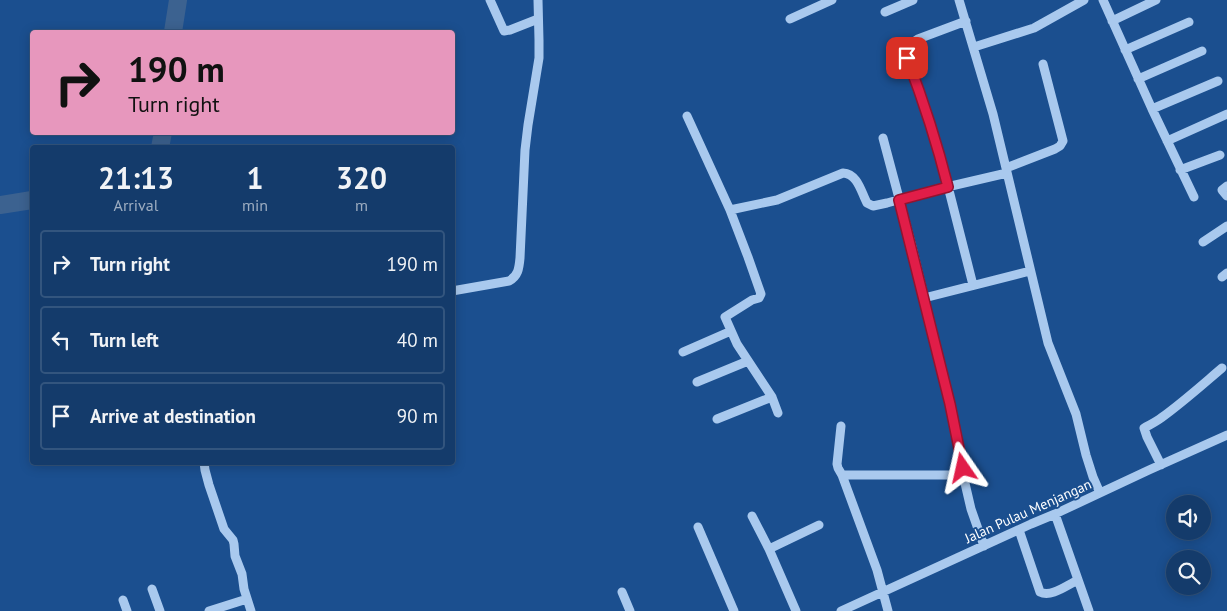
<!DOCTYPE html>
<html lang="en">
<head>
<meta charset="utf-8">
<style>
	:root { --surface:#143b6b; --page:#1d4271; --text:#f1f3f6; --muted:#9dadc1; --line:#33557e }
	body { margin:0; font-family:"PT Sans",sans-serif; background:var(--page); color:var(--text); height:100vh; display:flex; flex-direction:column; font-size:19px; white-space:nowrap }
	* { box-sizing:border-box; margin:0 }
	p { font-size:16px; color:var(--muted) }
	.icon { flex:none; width:28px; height:28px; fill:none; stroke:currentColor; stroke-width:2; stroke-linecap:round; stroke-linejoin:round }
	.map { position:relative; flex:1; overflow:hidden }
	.side { position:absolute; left:30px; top:145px; width:425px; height:320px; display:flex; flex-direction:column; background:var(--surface); border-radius:5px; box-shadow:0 2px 12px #0003,0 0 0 1px var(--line) }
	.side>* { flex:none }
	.top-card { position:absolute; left:30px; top:30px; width:425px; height:105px; border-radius:5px; box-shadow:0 2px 12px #0003,0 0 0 1px var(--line); background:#e797bd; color:#111; overflow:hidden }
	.fabs { position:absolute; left:1166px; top:495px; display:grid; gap:10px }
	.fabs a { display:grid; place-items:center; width:45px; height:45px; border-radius:50%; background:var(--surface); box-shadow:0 2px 12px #0003,0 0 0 1px var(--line); font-size:25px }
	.pin { position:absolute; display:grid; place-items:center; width:42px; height:42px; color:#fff; margin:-21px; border-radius:10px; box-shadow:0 2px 8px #0006 }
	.me { position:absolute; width:55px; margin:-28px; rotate:349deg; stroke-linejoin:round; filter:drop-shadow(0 0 4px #0008) }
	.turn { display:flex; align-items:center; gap:18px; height:105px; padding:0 15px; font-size:22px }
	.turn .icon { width:65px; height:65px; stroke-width:2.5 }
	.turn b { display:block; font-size:35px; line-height:42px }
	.eta { display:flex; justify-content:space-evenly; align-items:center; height:85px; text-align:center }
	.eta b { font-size:30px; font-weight:800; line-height:35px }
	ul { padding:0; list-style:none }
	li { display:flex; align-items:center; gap:15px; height:68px; margin:0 10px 8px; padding:0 5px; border:2px solid var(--line); border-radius:5px }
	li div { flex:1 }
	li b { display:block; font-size:19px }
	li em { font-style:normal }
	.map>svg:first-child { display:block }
</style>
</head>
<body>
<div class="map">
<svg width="1227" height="611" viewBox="0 0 1227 611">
	<rect width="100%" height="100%" fill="#1b4f8f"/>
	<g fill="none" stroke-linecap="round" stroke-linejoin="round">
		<path stroke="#3c6290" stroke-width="18" d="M 173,32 L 178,0
			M 160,148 L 163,132
			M 0,205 L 32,200"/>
		<path stroke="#a9c9ee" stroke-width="9" d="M 490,0 L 504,31 L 510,30 L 538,19
			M 959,0 L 993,114 L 1048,343 L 1076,414 L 1086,455 L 1093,477 L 1100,493
			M 1103,0 L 1152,109 L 1194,197
			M 885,12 L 913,0
			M 790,19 L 832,0
			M 966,21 L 918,39 L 908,46 L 906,52 L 939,151 L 973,285
			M 1112,21 L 1156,0
			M 974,47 L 1034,28 L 1084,0
			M 1125,50 L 1189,22
			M 1138,79 L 1202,51
			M 1152,109 L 1218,81
			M 687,116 L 730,210 L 748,257 L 761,294 L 759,298 L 752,300 L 725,317 L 737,344 L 772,397 L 778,413
			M 883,138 L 912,247 L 950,404 L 963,468 L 964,479 L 971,509 L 984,546
			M 1167,141 L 1227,114
			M 1006,168 L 1055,149 L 1060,146 L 1063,141 L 1043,64
			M 1180,170 L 1220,155
			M 1227,186 L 1222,190 L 1227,196
			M 730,210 L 777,200 L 843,173 C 858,174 861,192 867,203 L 873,206 L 887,203 L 934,190 L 1007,173
			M 1203,242 L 1227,226
			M 1222,277 L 1227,273
			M 452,291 L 509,281 C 518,276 519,269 520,258 L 525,150 L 528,125 L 539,58 L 539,40 L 538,0
			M 924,298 L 1030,271
			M 683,352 L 731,331
			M 697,382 L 748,361
			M 717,419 L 772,397
			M 841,426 L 837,464 L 838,468 L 842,475 L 950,475 L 960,476 L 964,479
			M 204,462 L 205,470 L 209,485 L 224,529 L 233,540 L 234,544 L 235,556 L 242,574 L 244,589 L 251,611
			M 1161,465 L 1147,437 L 1144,428 C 1149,425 1156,422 1161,418 C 1182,403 1202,385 1222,368
			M 842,475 L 877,570 L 888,611
			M 1055,514 L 1089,611
			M 752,516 L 769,549 L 796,611
			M 698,527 L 734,611
			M 1019,530 L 1040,592 C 1051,598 1067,585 1078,580
			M 769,549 L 819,525
			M 152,589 L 160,611
			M 622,592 L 630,611
			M 123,600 L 127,611
			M 209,611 L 247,599
			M 841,611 L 1031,524 L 1055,514 L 1149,470 L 1227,435"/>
	</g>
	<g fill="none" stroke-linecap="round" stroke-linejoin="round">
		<g stroke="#92132f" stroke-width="12">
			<path id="route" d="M 907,58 C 923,100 937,143 948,187 L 899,200 L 950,404 L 963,468"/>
		</g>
		<use href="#route" stroke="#e11d48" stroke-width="9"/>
	</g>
	<g text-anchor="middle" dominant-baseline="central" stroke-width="4" stroke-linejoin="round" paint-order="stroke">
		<g font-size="14" fill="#fff" stroke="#1b4f8f">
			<text transform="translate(1028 511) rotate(-24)">Jalan Pulau Menjangan</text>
		</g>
	</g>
</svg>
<div class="fabs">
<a><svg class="icon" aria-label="sound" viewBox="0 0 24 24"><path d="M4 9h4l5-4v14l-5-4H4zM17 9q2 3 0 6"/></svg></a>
<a><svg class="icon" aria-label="search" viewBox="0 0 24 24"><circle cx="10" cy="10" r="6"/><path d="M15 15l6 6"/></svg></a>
</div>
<div class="pin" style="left:907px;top:58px;background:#d93025"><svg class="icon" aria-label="arrive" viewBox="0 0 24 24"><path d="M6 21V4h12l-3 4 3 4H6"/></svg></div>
<svg class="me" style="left:963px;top:468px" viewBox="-20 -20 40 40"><path d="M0-17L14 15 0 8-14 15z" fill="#e11d48" stroke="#fff" stroke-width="4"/></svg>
<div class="top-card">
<div class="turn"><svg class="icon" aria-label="right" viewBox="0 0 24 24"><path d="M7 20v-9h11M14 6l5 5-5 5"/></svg><div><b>190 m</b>Turn right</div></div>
</div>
<section class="side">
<div class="eta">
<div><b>21:13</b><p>Arrival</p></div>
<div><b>1</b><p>min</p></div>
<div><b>320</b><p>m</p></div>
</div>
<ul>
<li><svg class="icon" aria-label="right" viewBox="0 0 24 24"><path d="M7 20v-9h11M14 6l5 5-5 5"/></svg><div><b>Turn right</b></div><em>190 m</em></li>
<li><svg class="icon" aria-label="left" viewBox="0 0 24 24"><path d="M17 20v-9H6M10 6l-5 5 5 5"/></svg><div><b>Turn left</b></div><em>40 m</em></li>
<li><svg class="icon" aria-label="arrive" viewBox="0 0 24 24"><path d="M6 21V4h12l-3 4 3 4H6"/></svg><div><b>Arrive at destination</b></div><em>90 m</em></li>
</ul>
</section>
</div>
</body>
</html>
